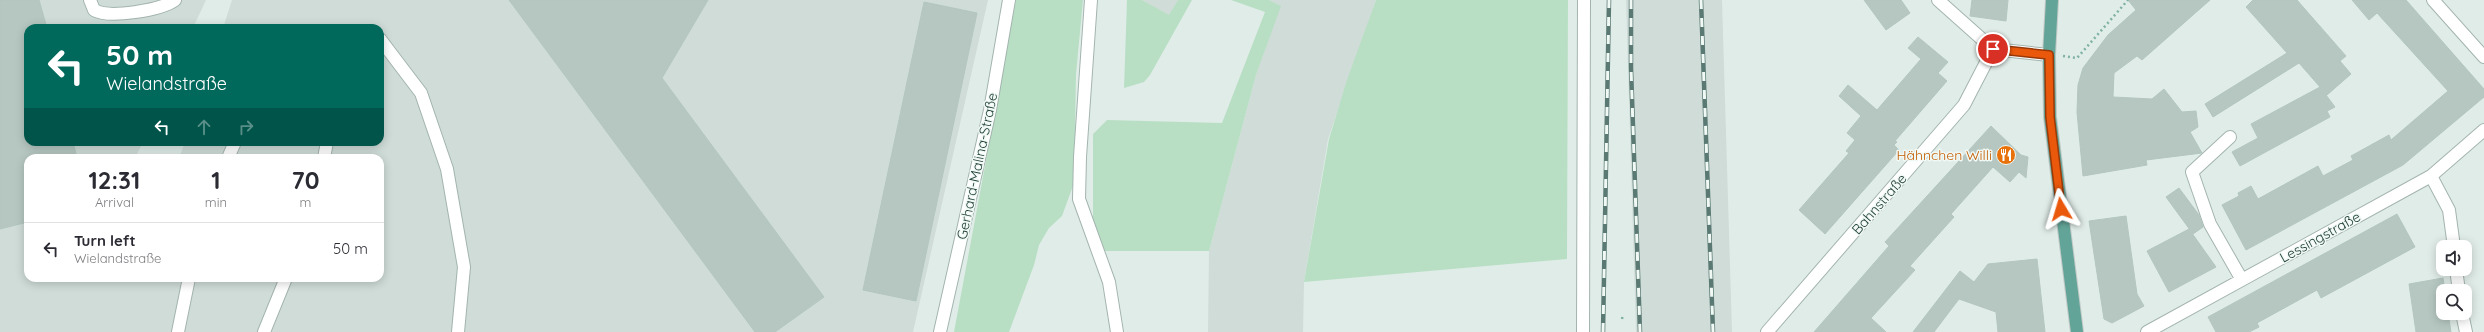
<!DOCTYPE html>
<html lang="en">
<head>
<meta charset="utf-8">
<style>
	:root { --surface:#fff; --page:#f2f2f3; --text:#2b2b33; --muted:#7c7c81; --line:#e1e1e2 }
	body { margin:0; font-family:Quicksand,sans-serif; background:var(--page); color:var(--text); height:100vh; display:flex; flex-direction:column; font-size:15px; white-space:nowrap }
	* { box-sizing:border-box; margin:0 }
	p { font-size:13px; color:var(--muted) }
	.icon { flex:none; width:22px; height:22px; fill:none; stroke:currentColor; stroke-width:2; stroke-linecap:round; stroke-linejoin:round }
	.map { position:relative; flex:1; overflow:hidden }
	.drawer { position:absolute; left:24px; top:154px; width:360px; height:128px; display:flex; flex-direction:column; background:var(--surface); border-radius:12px; box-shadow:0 2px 10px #0003 }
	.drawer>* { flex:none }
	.banner { position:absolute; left:24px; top:24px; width:360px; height:122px; border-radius:12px; box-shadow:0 2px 10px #0003; background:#00695c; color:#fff; overflow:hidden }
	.controls { position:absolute; left:2436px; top:240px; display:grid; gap:8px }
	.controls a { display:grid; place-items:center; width:36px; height:36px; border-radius:8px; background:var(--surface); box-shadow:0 2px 10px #0003; font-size:20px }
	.pin { position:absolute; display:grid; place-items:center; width:34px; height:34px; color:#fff; margin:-17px; border:2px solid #fff; border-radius:50%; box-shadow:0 1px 4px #0007 }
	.me { position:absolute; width:44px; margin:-22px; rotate:353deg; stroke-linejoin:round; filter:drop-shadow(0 0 3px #0008) }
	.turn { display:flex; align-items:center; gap:14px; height:84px; padding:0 16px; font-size:18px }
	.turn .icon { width:52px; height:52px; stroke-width:2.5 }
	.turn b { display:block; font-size:28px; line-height:34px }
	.lanes { display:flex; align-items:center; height:38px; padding:0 16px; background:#0003; justify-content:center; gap:20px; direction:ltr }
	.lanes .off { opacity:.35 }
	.eta { display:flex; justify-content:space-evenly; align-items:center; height:68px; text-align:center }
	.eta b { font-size:24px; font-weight:700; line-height:28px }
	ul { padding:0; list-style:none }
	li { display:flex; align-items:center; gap:12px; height:52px; padding:0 16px; border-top:1px solid var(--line) }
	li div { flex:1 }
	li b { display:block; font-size:15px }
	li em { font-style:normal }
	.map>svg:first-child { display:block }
</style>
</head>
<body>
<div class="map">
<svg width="2484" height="332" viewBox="0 0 2484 332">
	<rect width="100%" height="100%" fill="#e0ece8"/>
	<path fill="#cfdcd7" d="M 0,0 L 206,0 L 193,28 L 28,28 L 28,142 L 143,142 L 135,158 L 28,158 L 28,278 L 380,278 L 380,158 L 179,158 L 185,142 L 380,142 L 380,28 L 223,28 L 232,0 L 988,0 L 913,332 L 0,332 Z
		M 1142,0 L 1178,0 L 1169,16 Z
		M 1269,0 L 1376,0 L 1328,139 L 1304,282 L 1303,332 L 1208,332 L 1209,251 L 1256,75 L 1280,6 Z
		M 1626,0 L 1722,0 L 1732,332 L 1636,332 Z"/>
	<path fill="#b8dfc4" d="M 1016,0 L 1083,0 L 1076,74 L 1074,183 L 1062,216 L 1049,228 L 1039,245 L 1034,265 L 1009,332 L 954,332 Z
		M 1127,0 L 1142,0 L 1169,15 L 1178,0 L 1192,0 L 1150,75 L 1144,82 L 1124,88 Z
		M 1231,0 L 1269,0 L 1281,6 L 1256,75 L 1209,251 L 1105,251 L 1093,222 L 1093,134 L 1107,120 L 1222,123 L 1265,12 Z
		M 1376,0 L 1568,0 L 1567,259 L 1304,282 L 1329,139 L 1347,80 Z"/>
	<path fill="#b6c7c1" stroke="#b3c6bf" d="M 0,0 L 39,0 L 47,28 L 28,28 L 28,142 L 73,142 L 77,158 L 28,158 L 28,222 L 0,229 Z
		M 509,0 L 708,0 L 662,78 L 824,297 L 775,332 L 755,332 Z
		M 1864,0 L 1901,0 L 1910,13 L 1886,30 Z
		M 1972,0 L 2008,0 L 2006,21 L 1970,16 Z
		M 2128,0 L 2210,0 L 2142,60 L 2137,56 L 2114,73 L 2113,97 L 2152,99 L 2164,89 L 2182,112 L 2196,111 L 2198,127 L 2190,132 L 2202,153 L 2146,160 L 2147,165 L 2083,176 L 2077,112 L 2078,85 L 2083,68 L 2108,35 L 2136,10 Z
		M 2253,0 L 2297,0 L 2346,56 L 2340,61 L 2351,74 L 2327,95 L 2299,63 L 2213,117 L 2205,104 L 2287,53 L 2246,7 Z
		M 2352,0 L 2406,0 L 2484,89 L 2484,97 L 2403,165 L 2246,250 L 2222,205 L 2239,196 L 2238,193 L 2251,186 L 2258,199 L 2318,166 L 2323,176 L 2353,160 L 2351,156 L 2389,135 L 2391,140 L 2448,91 L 2377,13 L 2369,20 Z
		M 924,2 L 977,13 L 916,301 L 863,290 Z
		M 1918,37 L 1948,62 L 1938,73 L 1947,81 L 1895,141 L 1897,142 L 1894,145 L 1899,150 L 1825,234 L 1799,210 L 1849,153 L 1846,151 L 1855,140 L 1847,133 L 1861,116 L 1839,96 L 1848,85 L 1877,110 L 1921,59 L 1908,48 Z
		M 2320,87 L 2335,107 L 2327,111 L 2330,117 L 2240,166 L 2232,152 L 2258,138 L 2251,124 Z
		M 1991,126 L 2021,155 L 2028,157 L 2026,178 L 2019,172 L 2010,182 L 1993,167 L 1951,214 L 1954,217 L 1910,266 L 1915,270 L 1871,318 L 1886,332 L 1814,332 L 1889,246 L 1885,242 Z
		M 2179,188 L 2199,215 L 2203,227 L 2193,234 L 2166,197 Z
		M 2397,214 L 2415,247 L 2321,298 L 2317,290 L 2257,323 L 2259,327 L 2249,332 L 2216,332 L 2208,317 Z
		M 2126,216 L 2137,294 L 2144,306 L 2112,323 L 2104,319 L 2089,221 Z
		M 2189,229 L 2216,267 L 2169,292 L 2147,251 Z
		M 2037,259 L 2045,332 L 1998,332 L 1996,312 L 1959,299 L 1934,332 L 1913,332 L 1960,271 L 1974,282 L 1988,264 Z
		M 2443,278 L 2445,291 L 2443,313 L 2448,313 L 2451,332 L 2416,332 L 2409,284 Z"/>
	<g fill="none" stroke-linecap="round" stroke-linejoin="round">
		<g stroke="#a3b4af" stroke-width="14">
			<path id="minor" d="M 90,0 L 94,10 C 109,19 161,10 175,0
				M 1091,0 L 1080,157 L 1079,199 L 1109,282 L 1117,332
				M 1938,0 L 1993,49 L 2049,55
				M 2433,0 L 2484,57
				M 380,39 L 421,93 L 447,169 L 464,267 L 458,332
				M 2230,137 L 2192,172 L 2210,224 L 2242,280
				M 228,158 L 235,142
				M 324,158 L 327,142
				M 2431,176 L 2449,210 L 2454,247
				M 2456,269 L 2459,291
				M 2462,313 L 2466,332
				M 178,332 L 189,278
				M 264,332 L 286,278
				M 940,332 L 990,110 L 1009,0
				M 1583,332 L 1584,0
				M 1767,332 L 1964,105 L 1993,49
				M 2147,332 L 2431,176 L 2484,130"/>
		</g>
		<g stroke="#c1c9c7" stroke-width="14">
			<path id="major" d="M 2052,0 L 2049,55 L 2050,117 L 2077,332"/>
		</g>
		<path stroke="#7fb2a4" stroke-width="2.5" stroke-dasharray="2 3" stroke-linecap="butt" d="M 2063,56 L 2077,58 L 2128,0
			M 1622,319 L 1623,314"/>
		<use href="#minor" stroke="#fff" stroke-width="12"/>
		<use href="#major" stroke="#62a497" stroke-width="12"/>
		<g stroke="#5a7973" stroke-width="4.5">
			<path id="rail" d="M 1631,0 L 1631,68 L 1640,332
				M 1701,0 L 1713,332
				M 1603,332 L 1609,0"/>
		</g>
		<use href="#rail" stroke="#f1f9f5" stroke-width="3" stroke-dasharray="9" stroke-linecap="butt"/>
	</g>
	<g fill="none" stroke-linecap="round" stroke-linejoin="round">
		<g stroke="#983908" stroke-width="10">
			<path id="route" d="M 1993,49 L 2049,55 L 2050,117 L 2061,209"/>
		</g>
		<use href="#route" stroke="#ea580c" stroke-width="7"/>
	</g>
	<defs>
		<g id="restaurant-disc" transform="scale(1)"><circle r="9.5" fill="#e8710a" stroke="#f1f9f5"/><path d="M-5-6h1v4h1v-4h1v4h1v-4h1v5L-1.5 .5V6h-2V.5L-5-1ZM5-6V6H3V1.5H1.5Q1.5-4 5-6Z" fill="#fff"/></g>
	</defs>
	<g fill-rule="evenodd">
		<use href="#restaurant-disc" x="2006" y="155"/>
	</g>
	<g text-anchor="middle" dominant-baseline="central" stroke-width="3" stroke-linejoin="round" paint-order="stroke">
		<g font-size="14" fill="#c56008" stroke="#f1f9f5" text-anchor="end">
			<text x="1992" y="155">Hähnchen Willi</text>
		</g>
		<g font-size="14" fill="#203e37" stroke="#f1f9f5">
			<text transform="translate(977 166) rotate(-78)">Gerhard-Malina-Straße</text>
			<text transform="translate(1879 204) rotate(-49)">Bahnstraße</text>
			<text transform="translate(2320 237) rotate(-29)">Lessingstraße</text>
		</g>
	</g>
</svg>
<div class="controls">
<a><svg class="icon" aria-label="sound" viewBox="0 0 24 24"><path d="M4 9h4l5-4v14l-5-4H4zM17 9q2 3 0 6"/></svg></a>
<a><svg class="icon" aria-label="search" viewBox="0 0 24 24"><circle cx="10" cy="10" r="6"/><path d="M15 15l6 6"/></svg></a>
</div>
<div class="pin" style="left:1993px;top:49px;background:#d93025"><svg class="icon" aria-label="arrive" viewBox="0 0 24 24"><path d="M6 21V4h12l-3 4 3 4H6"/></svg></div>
<svg class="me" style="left:2061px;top:209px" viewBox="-20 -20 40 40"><path d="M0-17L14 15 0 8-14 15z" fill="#ea580c" stroke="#fff" stroke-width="4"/></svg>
<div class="banner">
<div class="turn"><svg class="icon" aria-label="left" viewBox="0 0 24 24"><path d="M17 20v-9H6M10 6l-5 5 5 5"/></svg><div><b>50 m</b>Wielandstraße</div></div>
<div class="lanes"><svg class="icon" aria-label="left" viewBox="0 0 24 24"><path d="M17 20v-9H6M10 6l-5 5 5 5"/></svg><svg class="icon off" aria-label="ahead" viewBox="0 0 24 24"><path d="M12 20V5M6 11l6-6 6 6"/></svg><svg class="icon off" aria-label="right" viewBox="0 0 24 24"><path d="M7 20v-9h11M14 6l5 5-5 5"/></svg></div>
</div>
<section class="drawer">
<div class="eta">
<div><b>12:31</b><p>Arrival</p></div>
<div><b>1</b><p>min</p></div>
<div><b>70</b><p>m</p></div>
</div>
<ul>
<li><svg class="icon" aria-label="left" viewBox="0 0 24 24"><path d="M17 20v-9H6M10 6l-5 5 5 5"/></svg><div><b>Turn left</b><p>Wielandstraße</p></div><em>50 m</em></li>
</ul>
</section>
</div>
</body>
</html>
